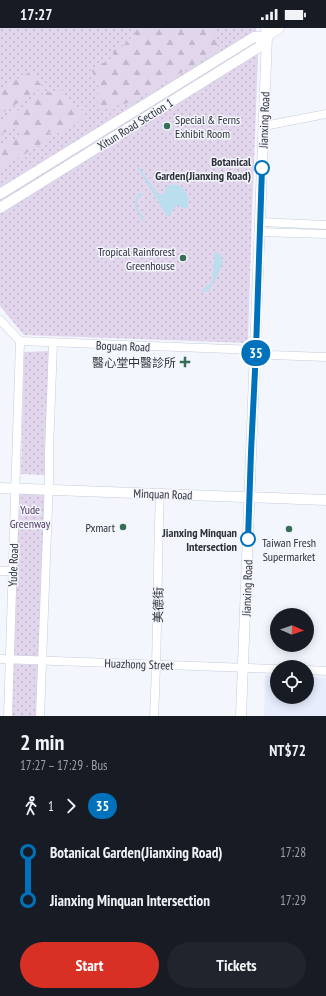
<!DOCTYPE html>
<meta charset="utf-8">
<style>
body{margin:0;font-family:"PT Sans Narrow","Noto Sans TC",sans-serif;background:#20242c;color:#f1f3f6;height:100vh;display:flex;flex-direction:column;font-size:15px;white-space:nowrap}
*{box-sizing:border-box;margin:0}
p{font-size:13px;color:#9ea1a6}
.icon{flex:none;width:22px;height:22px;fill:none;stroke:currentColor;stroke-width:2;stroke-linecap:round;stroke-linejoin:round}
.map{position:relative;height:688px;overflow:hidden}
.panel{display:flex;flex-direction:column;background:#171b24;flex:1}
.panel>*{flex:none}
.badge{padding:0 8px;border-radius:13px;font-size:14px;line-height:26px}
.needle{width:26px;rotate:92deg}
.buttons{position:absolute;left:270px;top:580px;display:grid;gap:8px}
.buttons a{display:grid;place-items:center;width:44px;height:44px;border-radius:50%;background:#171b24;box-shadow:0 2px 10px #0003;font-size:20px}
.map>.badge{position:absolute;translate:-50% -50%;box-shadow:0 0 0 2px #fff}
.legs{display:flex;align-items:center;gap:6px;height:44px;padding:0 20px;font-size:13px}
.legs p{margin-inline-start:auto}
.head{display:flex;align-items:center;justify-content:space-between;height:68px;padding:0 20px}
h1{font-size:22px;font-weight:700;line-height:30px}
.cta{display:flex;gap:8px;margin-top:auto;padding:8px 20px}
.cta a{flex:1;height:46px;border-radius:24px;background:#d93025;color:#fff;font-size:16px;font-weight:700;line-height:46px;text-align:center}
.cta a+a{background:#20242c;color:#f1f3f6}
ul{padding:0 20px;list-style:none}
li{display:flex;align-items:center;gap:14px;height:48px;font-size:15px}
li i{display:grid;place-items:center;width:6px;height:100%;margin:0 5px;background:currentColor}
li i::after{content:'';width:10px;height:10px;margin:-5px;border:3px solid;border-radius:50%;background:#171b24}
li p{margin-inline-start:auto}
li:first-child i{background:linear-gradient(#0000 50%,currentColor 0)}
li:last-child i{background:linear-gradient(currentColor 50%,#0000 0)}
.status{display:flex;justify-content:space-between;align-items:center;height:28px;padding:0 20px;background:#171b24;direction:ltr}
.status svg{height:11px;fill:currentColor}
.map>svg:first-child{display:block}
</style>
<div class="status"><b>17:27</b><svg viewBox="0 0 49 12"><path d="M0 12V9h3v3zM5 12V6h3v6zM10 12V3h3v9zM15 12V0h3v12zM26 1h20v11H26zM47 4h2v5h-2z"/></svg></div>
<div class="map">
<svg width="326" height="688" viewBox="0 0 326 688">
<defs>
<pattern id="green-dots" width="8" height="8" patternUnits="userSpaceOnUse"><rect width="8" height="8" fill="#e2d6ed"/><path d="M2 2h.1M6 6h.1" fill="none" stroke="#c2b8cc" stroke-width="1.8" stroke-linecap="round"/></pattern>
<pattern id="forest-firs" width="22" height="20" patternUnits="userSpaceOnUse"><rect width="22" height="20" fill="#e2d6ed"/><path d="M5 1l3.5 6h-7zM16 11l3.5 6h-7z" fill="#c2b8cc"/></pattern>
</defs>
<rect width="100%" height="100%" fill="#f3f6fd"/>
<path fill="#e7edfd" d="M265,647L277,648V669H307V649L326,650V688H264Z"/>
<path fill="url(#green-dots)" d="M0,0H256L258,29L252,185L248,315L24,307L0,278Z
M50,323L45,447L21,446L24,324Z
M17,464L45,466L39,630H12Z
M12,636L39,637L37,688H10Z"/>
<path fill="url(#forest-firs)" d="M137,0H213L219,22L132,74L103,81L97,73L99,59L91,41L115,29L112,23C127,16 129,15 137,0Z
M30,44L43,59L0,86V61Z
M61,60L69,76L82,82L85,89L62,106L49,104L48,112L0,141V117L22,108L16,98L0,107V94L47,63L51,65Z"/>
<path fill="#badeed" d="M138,138L158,166L161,167L163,166L169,157C183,154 190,167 188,179L184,181L177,177L171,183L170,187L168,190L137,139Z
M215,224L219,225L223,232C221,243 215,253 208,263L200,264L212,254Z"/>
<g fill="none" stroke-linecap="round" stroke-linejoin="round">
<path stroke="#badeed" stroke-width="2" d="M143,166L139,167V170H137C135,181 137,183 144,192"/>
<g stroke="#c5ccde" stroke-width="9">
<path id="minor" d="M264,98L326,86
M260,194L326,197
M259,204L326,206
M0,292L20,313L256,322L270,327L326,329
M0,543H13
M0,631L277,641
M307,642L326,643
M8,688L20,313
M40,688L49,452V423L53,315
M154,688C158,614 157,540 160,466"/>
</g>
<g stroke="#c5ccde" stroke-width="11">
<path id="tertiary" d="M0,166L246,14L254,9L267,8
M0,180L259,19L267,8L279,0
M0,460L326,472
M241,688L267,8L266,0"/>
</g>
<use href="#minor" stroke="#fff" stroke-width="8"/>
<use href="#tertiary" stroke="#fff" stroke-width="10"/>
</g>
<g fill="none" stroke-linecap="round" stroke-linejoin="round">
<g stroke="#fff" stroke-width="9">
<path id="line-1" d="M248,511L251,424L256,322L262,140"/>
</g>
<use href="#line-1" stroke="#0072bc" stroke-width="6"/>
</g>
<g fill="#366f57" stroke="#f3f6fd" stroke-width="1.5">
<circle cx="167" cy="98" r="4"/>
<circle cx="183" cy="230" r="4"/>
<path d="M183 328h4v4h4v4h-4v4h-4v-4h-4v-4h4z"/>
<circle cx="123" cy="499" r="4"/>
<circle cx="289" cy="501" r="4"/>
</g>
<g fill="#fff" stroke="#0072bc" stroke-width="2">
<circle cx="262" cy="140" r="7"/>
<circle cx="248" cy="511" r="7"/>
</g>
<g text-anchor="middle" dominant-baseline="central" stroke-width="3" stroke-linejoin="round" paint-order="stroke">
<g font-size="12" fill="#2d3037" stroke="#f3f6fd" text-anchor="end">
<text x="175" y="91" text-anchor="start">Special &amp; Ferns<tspan x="175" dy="14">Exhibit Room</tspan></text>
<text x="175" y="223">Tropical Rainforest<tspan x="175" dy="14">Greenhouse</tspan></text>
<text x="176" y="334">醫心堂中醫診所</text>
<text x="115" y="499">Pxmart</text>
<text x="289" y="514" text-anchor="middle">Taiwan Fresh<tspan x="289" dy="14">Supermarket</tspan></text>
</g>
<g font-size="12" fill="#2d3037" stroke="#f3f6fd">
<text transform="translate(264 92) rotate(-88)">Jianxing Road</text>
<text transform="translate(135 96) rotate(-32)">Xitun Road Section 1</text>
<text transform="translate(123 318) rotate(2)">Boguan Road</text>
<text transform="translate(163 466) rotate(2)">Minquan Road</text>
<text transform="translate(13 537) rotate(-88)">Yude Road</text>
<text transform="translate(247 560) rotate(-88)">Jianxing Road</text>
<text transform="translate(158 577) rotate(-89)">美德街</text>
<text transform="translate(139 636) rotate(2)">Huazhong Street</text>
</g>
<g font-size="12" font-weight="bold" fill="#2d3037" stroke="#f3f6fd" text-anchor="end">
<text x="251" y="133">Botanical<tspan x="251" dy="14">Garden(Jianxing Road)</tspan></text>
<text x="237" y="504">Jianxing Minquan<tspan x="237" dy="14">Intersection</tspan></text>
</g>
<g font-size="12" fill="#4f3861" stroke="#f3f6fd">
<text x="30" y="481">Yude<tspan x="30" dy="14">Greenway</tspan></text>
</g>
</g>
</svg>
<div class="buttons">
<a><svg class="needle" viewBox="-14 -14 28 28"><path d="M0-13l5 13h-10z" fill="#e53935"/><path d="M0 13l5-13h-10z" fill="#9ea1a6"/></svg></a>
<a><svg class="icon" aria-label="locate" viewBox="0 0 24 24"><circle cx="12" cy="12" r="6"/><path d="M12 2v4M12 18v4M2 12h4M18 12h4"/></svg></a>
</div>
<b class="badge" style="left:256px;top:325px;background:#0072bc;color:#fff">35</b>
</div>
<section class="panel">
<div class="head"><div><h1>2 min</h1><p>17:27 – 17:29 · Bus</p></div><b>NT$72</b></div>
<div class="legs"><svg class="icon" aria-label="walk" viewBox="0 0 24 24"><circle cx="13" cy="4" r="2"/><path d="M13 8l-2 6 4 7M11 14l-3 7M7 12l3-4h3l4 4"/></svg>1<svg class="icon" aria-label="forward" viewBox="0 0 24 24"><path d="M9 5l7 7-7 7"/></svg><b class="badge" style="background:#0072bc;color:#fff">35</b></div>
<ul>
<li><i style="color:#0072bc"></i><b>Botanical Garden(Jianxing Road)</b><p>17:28</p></li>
<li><i style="color:#0072bc"></i><b>Jianxing Minquan Intersection</b><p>17:29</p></li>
</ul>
<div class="cta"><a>Start</a><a>Tickets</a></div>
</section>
